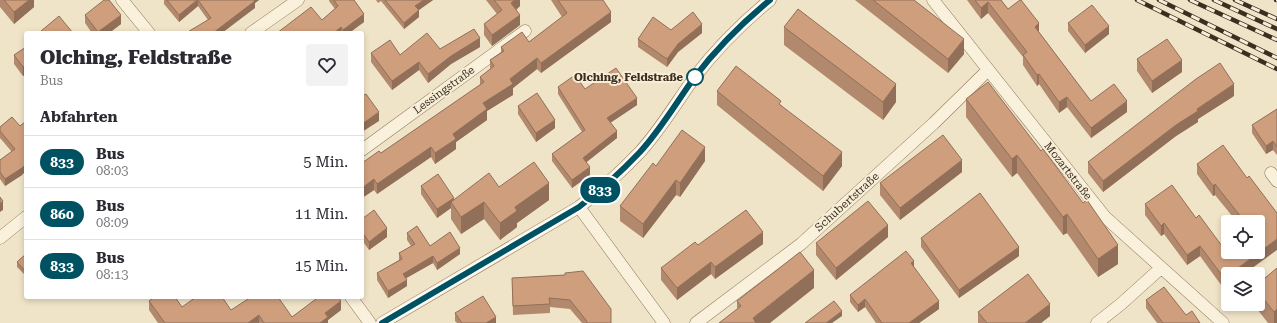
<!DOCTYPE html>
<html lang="de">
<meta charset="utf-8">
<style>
body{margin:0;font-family:"Roboto Serif",serif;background:#f2f2f3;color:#2b2b33;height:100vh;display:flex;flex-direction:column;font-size:15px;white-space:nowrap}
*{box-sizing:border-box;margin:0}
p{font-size:13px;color:#7c7c81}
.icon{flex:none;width:22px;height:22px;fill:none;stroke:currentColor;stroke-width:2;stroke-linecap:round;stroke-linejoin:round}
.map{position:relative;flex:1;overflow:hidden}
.side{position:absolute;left:24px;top:31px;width:340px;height:268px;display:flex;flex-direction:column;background:#fff;border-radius:4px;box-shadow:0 2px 6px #0003}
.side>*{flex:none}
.badge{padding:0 8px;border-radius:13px;font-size:14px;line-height:26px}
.tools{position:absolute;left:1221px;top:215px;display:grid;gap:8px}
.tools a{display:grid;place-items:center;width:44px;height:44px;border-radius:4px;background:#fff;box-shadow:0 2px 6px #0003;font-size:20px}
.map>.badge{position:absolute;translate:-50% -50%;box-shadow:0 0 0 2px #fff}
h2{padding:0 16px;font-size:15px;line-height:36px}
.round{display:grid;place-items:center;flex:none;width:42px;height:42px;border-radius:4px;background:#f2f2f3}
.headline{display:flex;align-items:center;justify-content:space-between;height:68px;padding:0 16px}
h1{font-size:19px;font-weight:800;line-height:30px}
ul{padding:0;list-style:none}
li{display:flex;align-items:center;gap:12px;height:52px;padding:0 16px;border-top:1px solid #e1e1e2}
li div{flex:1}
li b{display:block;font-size:15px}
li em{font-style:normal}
li .badge{min-width:44px;font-weight:700;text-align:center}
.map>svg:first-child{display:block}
</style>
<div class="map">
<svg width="1277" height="323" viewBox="0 0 1277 323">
<rect width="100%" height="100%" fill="#f0e4c8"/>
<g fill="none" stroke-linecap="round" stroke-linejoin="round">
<g stroke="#8d765c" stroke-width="13">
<path id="minor" d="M122,0L149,33
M933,0L1105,217L1223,323
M251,33L298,0
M362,150L525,31
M1271,173L1277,181
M579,207L664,323
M0,238L26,217
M351,297L370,323
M382,323L579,207C601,190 621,172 640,152C661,129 676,103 694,78C716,49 742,23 770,0
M696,323L801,244L934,123L988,70
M1097,323L1121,304L1161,268"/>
</g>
<use href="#minor" stroke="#faf1dc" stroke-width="12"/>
<g stroke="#3d2e20" stroke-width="4.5">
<path id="rail" d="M1137,0L1277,69
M1159,0L1277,58
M1190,0L1277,40
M1214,0L1277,29
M1235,0L1277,19
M1276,0H1277"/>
</g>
<use href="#rail" stroke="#f7eed8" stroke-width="3" stroke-dasharray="9" stroke-linecap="butt"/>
</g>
<path fill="#b2896c" d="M0,0H34V7L14,24L0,7Z
M164,0H259L255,3V8L208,20L198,6L179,22L164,4Z
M329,0H354L364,22L349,33H277L322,20L335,9L329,1Z
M376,0H433L418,10L419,17L404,29L381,1L378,3Z
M486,0H520V6L516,10L520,25L492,46L484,35V24L497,14Z
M551,0H603L611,22L541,73L537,69L513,88V95L487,111V120L456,142V149L435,164L431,157L377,194L374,190L362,198L381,153L480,85V77L490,70V60L501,52V47L529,42L562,17Z
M855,0H914L964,54L948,73Z
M967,0H1001L1008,9L1039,32L1091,101L1127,112L1091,138L1067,107L1059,113L1039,84L1037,86L1023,65V57L988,13L981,19Z
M85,15L121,24L109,33H92L85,23Z
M1068,23L1109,34L1085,53L1068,31Z
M784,27L896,102L883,120L784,45Z
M671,30L702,33L678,52L667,67L638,47V39Z
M26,47V74L23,76L14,64V55Z
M480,47L451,64L428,83L419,70L392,90L371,62V53L400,55L440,49Z
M1137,59L1182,72L1152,93L1137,71Z
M558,87L585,89L637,105L610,123L617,138L586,162L590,175L572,188L552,161V154L582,132L558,94Z
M717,91L781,105L842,166L823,191L717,105Z
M1234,96L1198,119V122L1176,136L1103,192L1088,173V162Z
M966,99L1118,264L1098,277L1067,233L1063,235L1017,173L1012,177L966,117Z
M518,106L555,128L536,142L518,114Z
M1277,109V155L1273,150L1266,154L1252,133V125Z
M12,117L22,175L5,186L0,179V160L12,152L0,138V127Z
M705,161L680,197L676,195L643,238L620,221V206L656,166Z
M1197,164L1247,178L1277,213L1224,289L1200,256L1187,265L1164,234L1161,236L1145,215V204L1222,246L1258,222H1237L1215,195L1213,196L1197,174Z
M962,172L900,220L880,195V183Z
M421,186L454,200L499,187L549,200L517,223V227L500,240L484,219L461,234L451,219V208L437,218L421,194Z
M362,219L387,237L369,250L362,240Z
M407,233L430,246L460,254L437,270L433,263L406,278L407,286L388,298L377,280V273L399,260V253L411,246L407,240Z
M888,237L836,280L816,255V243Z
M921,238L1019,256L959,298L921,247Z
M763,244L715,279L711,274L677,300L661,280V268L698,245Z
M26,254V276L17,267V262Z
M914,267L939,309L919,323H876L865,307L858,312L850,302V295Z
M1277,268V323H1268L1254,305V304H1258V284Z
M565,275L611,323H582L570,309L550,307V313L513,315L512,278Z
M814,288L737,310V301Z
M315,297H338L341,310L328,320V323H158L149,310V301L182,307L231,310L292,317L315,300Z
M1146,300L1186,315L1200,323H1157L1146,308Z
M978,312L1050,316L1041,323H978Z
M455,313L496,323H457L455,321Z"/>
<path fill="#916f58" d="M29,0H34V7L14,24V12Z
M198,0V6L179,22V15Z
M252,0H259L255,3V8L222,33H213Z
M424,0H433L415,13V6Z
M515,0H520V6L511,14V3Z
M988,2V13L981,19V8Z
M419,10V17L404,29V23Z
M611,12V22L541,73V63Z
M364,14V22L349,33H343V30Z
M121,15V24L109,33H98V32Z
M520,15V25L492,46V35Z
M1039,23V34L1035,27Z
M702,24V33L678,52L667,67V59L678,44Z
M1109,26V34L1085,53V45Z
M341,27V33H334Z
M480,38V47L451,64L428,83V74L451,56Z
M964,39V54L948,73V59Z
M537,58V69L513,88V95L487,111V120L456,142V149L435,164V153L453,134L483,103L510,79Z
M1182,60V72L1152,93V81Z
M419,62V70L392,90V81Z
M26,65V74L23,76V67Z
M1039,74V84L1037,86V75Z
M896,84V102L883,120V102Z
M1234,84V96L1198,119V122L1176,136L1103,192V181L1197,109Z
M1067,97V107L1059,113V102Z
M637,98V105L607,125V118Z
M1127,101V112L1091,138V128Z
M379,112V121L362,132V124Z
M555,120V128L536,142V133Z
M617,131V138L583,165V158Z
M1273,141V150L1266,154V146Z
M431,147V157L377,194V184Z
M705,147V161L680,197V183Z
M842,152V166L823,191V176Z
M1017,155V173L1012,177V159Z
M962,160V172L900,220V208Z
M26,164V171L22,175L5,186V179Z
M590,167V175L572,188V180Z
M374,179V190L362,198V188Z
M676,180V195L643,238V224Z
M549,183V200L517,223V227L500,240V223L515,207Z
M1215,184V195L1213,196V186Z
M454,198V206L451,202V208L437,218V209Z
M3,201V210L0,212V204Z
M484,202V219L461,234V217Z
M1067,214V233L1063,235V217Z
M1164,223V234L1161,236V226Z
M888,225V237L836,280V268Z
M387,228V237L369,250V242Z
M763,232V244L715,279V267Z
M1277,239V250L1244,274H1230Z
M1118,245V264L1098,277V259Z
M1200,246V256L1187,265V255Z
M1019,247V256L959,298V290Z
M460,248V254L437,270V263Z
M433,256V263L403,280V274Z
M914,261V269L911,263Z
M711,262V274L677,300V288Z
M814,270V288L770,323H753V318Z
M1228,276V286L1224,289V278Z
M407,280V286L388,298V291Z
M865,299V307L858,312V305Z
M341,301V310L328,320V323H320L325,313Z
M939,301V309L919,323H909Z
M1050,304V316L1041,323H1025Z
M1277,309V323H1274V312Z
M842,311V316L832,323H826Z
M259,315V323H248Z
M496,317V323H486Z"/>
<path fill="#cf9f7d" stroke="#916f58" d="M4,0H29L14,12Z
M104,0H109L121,15L98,32L85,15Z
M167,0H197L179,15Z
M198,0H254L255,1L213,33H186L211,18Z
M334,0H354L364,14L343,30L341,27L334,33H277L311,7L322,20L338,6Z
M385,0H424L415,6L419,10L404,23Z
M494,0H515L511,3L520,15L492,35L484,24L502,10Z
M558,0H603L611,12L541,63L537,58L510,79L513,84L483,103L487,109L453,134L456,139L435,153L431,147L377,184L374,179L362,188V163L379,151L381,153L484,82L480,77L494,66L490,60L504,51L501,47L522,32L529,42L567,13Z
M873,0H914L964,39L948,59Z
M975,0H1001L1008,9L1020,0H1021L1039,23L1035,27L1091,101L1114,84L1127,101L1091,128L1067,97L1059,102L1039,74L1037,75L1023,55L1027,52L988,2L981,8Z
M1092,5L1109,26L1085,45L1068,23Z
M798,9L896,84L883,102L784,27Z
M693,12L702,24L678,44L667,59L638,39L653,17L671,30Z
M59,16L73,33H43L41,31Z
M474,29L480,38L451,56L428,74L419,62L392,81L371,53L390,40L400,55L427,33L440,49Z
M1167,39L1182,60L1152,81L1137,59Z
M26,47V65L23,67L14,55Z
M1220,63L1234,84L1197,109L1198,111L1176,125L1103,181L1088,162L1196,79Z
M736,66L781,101L779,104L842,152L823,176L717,91Z
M616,68L637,98L607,118L617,131L583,158L590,167L572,180L552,154L585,130L558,87L575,75L585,89Z
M988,82L1041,151L1043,149L1083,203L1087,200L1118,245L1098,259L1067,214L1063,217L1017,155L1012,159L966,99Z
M537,93L555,120L536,133L518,106Z
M366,94L379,112L362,124V96Z
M1277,109V147L1273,141L1266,146L1252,125Z
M12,117L20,126L26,121V164L22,168L5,179L0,172V160L15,149L0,131V127Z
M682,130L705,147L680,183L676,180L643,224L620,206L653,163L656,166Z
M943,135L962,160L900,208L880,183Z
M1223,145L1247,178L1249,176L1277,213V239L1230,274H1228V276L1224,278L1200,246L1187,255L1164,223L1161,226L1145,204L1172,185L1196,218L1199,215L1222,246L1228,241V252H1258V222H1245L1215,184L1213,186L1197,164Z
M534,162L549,183L515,207L517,211L500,223L484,202L461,217L451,202L489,173L499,187Z
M438,174L454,198L437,209L421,186Z
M980,193L1019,247L959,290L921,238Z
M0,197L3,201L0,204Z
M868,201L888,225L836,268L816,243Z
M374,210L387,228L369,242L362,232V219Z
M746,210L763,232L715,267L711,262L677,288L661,268L695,242L698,245Z
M417,226L430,246L450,232L460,248L437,263L433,256L403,274L407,280L388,291L377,273L402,259L399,253L415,244L407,233Z
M906,251L914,261L911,263L939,301L909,323H882L865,299L858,305L850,295Z
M800,252L814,270L753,318L756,323H719L741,306L737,301Z
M26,254V272L17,262Z
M1277,268V309L1274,312L1258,292V284Z
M583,271L611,309V323H587L586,320L570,300L549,298L550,304L513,306L512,278L565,275V273Z
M1028,274L1050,304L1025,323H987L978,312Z
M1164,287L1186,315L1192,311L1200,323H1163L1146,300Z
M483,296L496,317L486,323H462L455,313Z
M155,297H175L182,307L196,297H222L231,310L251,297H278L292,317L316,299L315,297H338L341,301L325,313L328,317L320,323H264L259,315L248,323H165L149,301Z
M834,301L842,311L826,323H805Z"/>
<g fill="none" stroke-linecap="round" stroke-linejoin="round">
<g stroke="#fff" stroke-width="9">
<path id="line" d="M382,323L579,207C601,190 621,172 640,152C661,129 676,103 694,78C716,49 742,23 770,0"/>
</g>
<use href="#line" stroke="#005262" stroke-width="6"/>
</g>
<circle fill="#fff" stroke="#005262" stroke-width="2" cx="695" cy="77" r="8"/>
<g text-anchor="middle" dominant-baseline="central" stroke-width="4" stroke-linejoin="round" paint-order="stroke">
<g font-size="11" font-weight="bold" fill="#3d2e20" stroke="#f7eed8" text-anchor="end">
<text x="683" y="77">Olching, Feldstraße</text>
</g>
<g font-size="11" fill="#3d2e20" stroke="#f7eed8">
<text transform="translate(444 90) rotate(-36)">Lessingstraße</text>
<text transform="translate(1068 171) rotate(52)">Mozartstraße</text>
<text transform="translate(847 202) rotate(-42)">Schubertstraße</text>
</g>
</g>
</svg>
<div class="tools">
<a><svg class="icon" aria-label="locate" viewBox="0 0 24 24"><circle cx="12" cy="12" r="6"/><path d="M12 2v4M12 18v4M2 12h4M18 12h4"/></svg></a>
<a><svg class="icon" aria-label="layers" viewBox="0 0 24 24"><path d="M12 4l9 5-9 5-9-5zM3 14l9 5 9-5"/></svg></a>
</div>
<b class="badge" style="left:600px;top:190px;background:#005262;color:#fff">833</b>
<section class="side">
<div class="headline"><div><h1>Olching, Feldstraße</h1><p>Bus</p></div><a class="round"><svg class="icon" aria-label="heart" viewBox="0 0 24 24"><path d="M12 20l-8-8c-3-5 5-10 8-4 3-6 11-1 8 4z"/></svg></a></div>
<h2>Abfahrten</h2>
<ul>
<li><span class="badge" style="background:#005262;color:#fff">833</span><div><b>Bus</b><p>08:03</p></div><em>5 Min.</em></li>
<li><span class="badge" style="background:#005262;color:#fff">860</span><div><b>Bus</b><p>08:09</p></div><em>11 Min.</em></li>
<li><span class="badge" style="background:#005262;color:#fff">833</span><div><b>Bus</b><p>08:13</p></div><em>15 Min.</em></li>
</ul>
</section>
</div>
